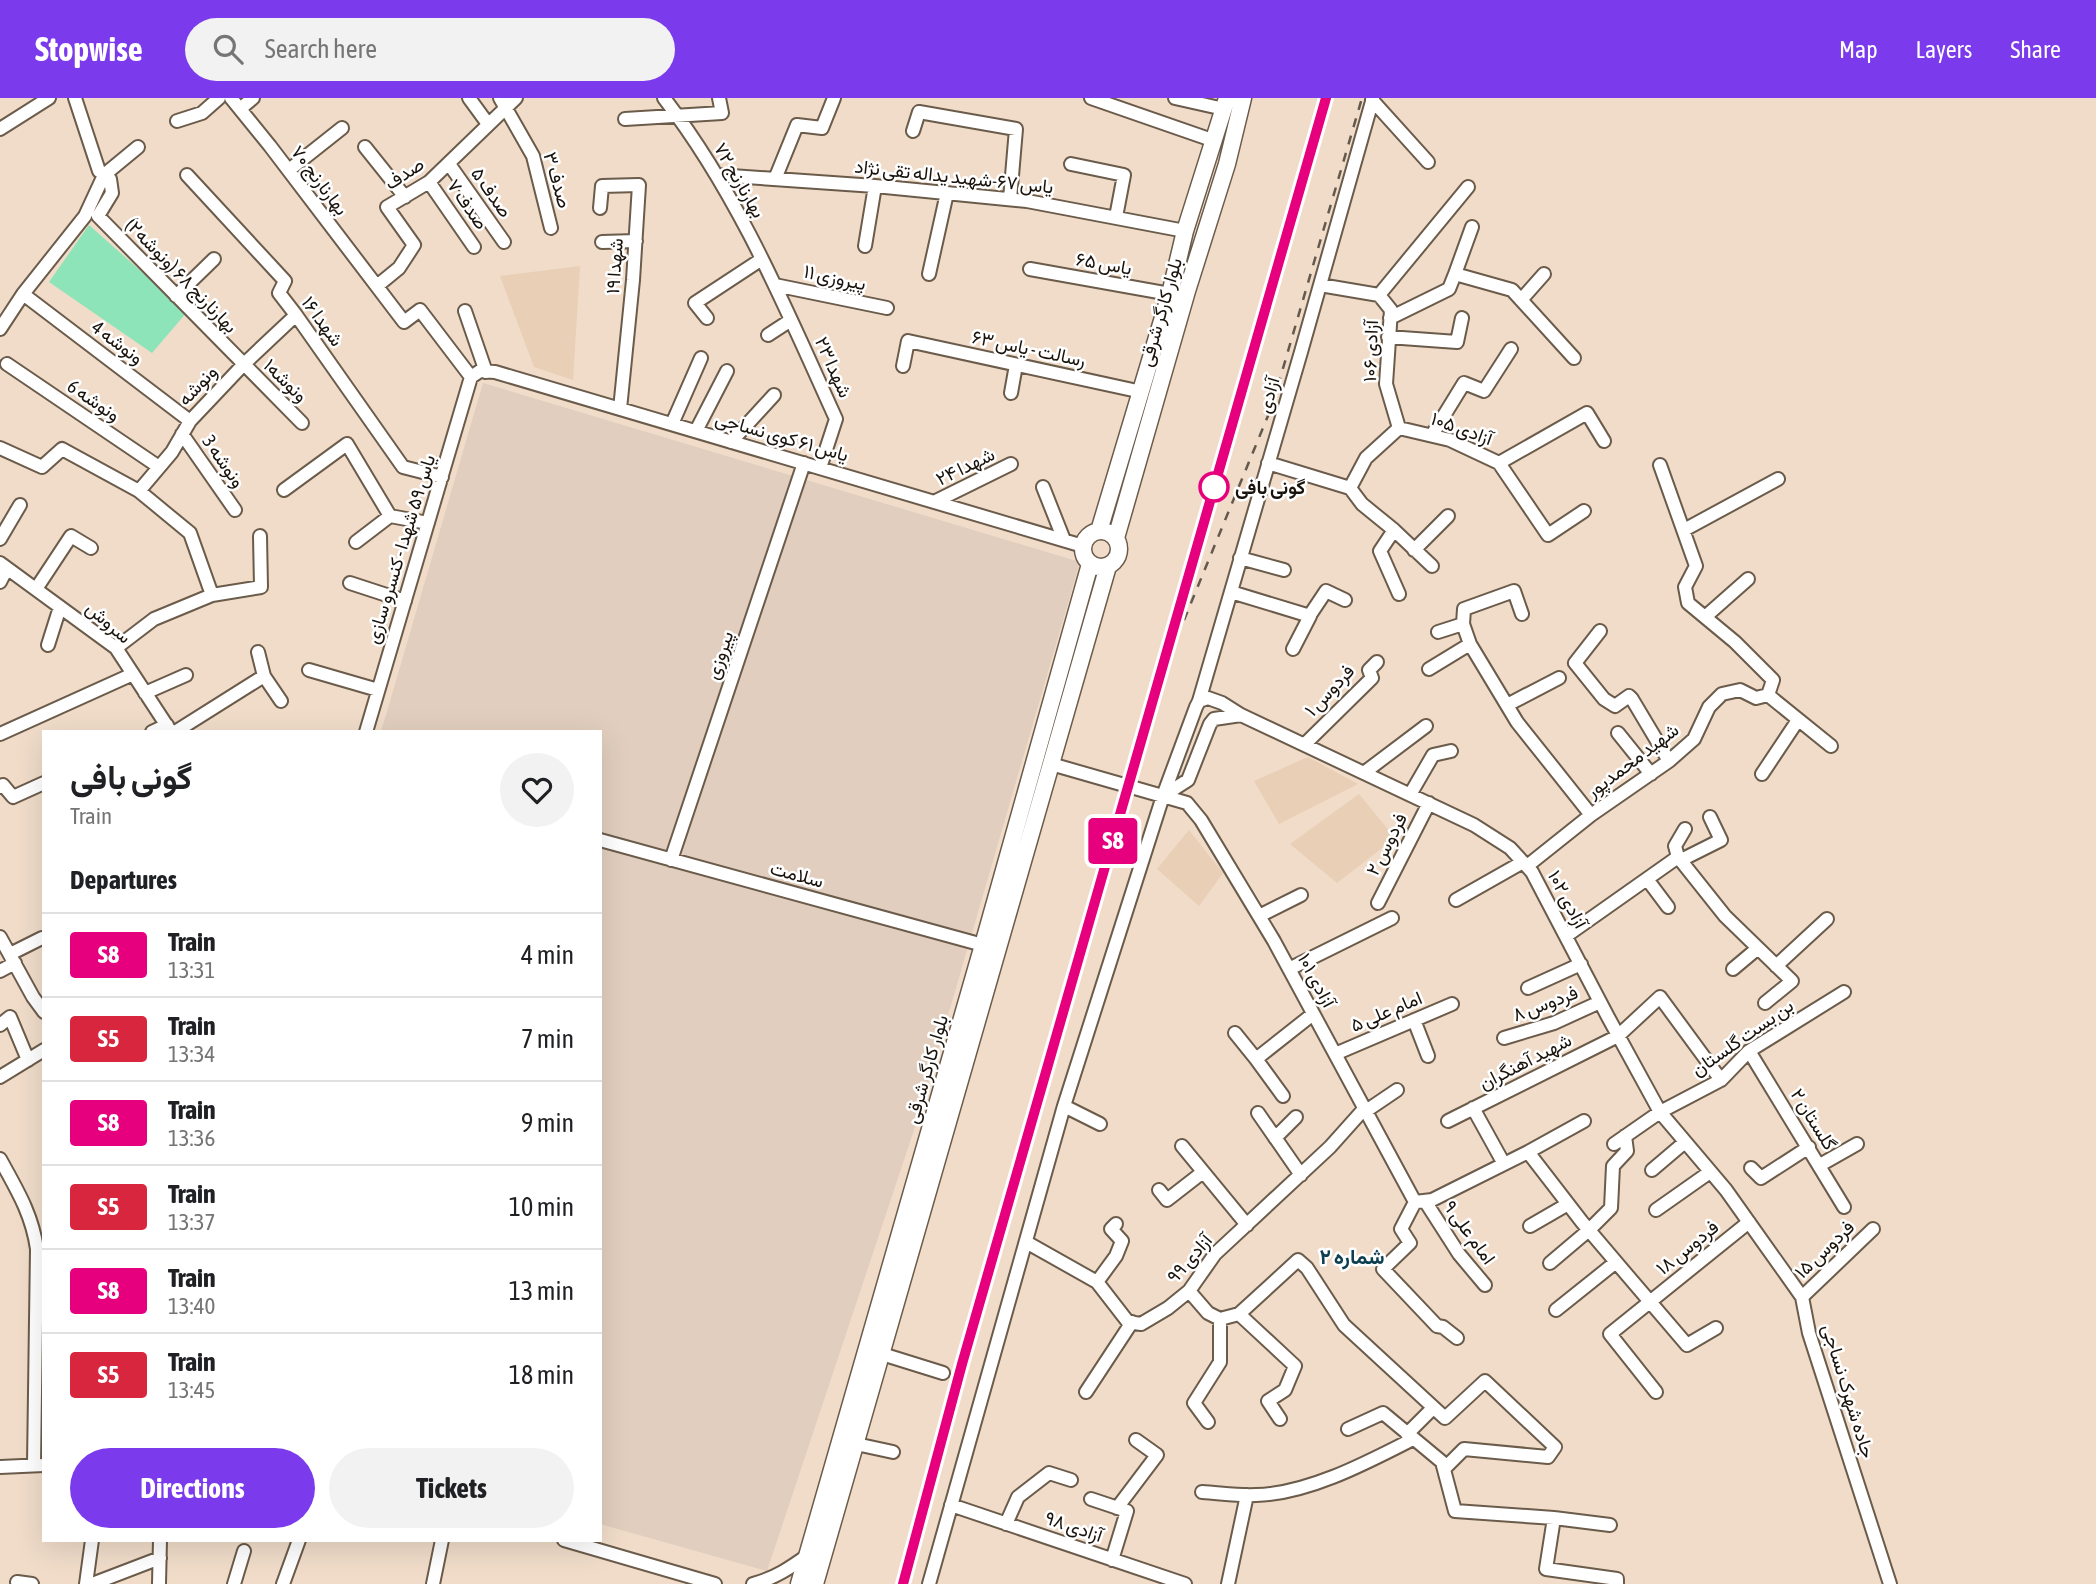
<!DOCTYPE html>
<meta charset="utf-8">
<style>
body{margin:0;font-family:"Asap Condensed",Vazirmatn,sans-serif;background:#f2f2f2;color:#202124;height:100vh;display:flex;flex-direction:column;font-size:26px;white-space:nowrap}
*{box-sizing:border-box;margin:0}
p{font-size:23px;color:#757577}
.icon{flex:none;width:38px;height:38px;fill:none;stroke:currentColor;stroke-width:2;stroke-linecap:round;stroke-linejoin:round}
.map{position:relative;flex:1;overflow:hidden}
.side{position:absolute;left:42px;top:632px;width:560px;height:812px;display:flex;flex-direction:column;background:#fff;border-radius:0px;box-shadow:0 7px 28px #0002}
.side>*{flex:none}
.badge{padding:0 14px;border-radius:5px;font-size:24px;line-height:46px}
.map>.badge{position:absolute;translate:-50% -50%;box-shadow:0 0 0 4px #fff}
h2{padding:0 28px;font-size:26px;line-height:63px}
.round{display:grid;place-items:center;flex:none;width:74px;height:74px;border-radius:37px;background:#f2f2f2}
.summary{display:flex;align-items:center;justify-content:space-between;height:119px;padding:0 28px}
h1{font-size:33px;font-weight:700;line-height:52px}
.primary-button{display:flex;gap:14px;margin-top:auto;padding:14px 28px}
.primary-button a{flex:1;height:80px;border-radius:42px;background:#7c3aed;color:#fff;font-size:28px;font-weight:700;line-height:80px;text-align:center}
.primary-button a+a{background:#f2f2f2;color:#202124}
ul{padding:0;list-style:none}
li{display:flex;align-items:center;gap:21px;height:84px;padding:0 28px;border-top:2px solid #e0e0e0}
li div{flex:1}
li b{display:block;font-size:26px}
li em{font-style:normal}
li .badge{min-width:77px;font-weight:700;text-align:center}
header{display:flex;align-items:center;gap:42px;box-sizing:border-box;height:98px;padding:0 35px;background:#7c3aed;color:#fff}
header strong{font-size:33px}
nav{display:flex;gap:38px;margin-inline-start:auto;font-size:24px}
.search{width:490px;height:63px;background:#f2f2f2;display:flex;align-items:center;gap:18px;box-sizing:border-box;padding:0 24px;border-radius:38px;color:#757577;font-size:26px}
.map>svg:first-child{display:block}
</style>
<header>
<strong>Stopwise</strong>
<div class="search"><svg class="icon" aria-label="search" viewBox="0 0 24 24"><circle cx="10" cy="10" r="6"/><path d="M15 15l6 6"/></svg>Search here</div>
<nav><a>Map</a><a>Layers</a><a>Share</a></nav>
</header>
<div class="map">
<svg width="2096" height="1486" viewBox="0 0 2096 1486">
<rect width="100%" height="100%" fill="#f0dcc9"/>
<path fill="#e1cebe" d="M483,285L1080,464L919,1017L767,1473L600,1426V634H381Z"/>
<path fill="#e8cfb6" d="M580,168L573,282L534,269L500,178Z
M1308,659L1358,686L1279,726L1254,683Z
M1359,696L1395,740L1337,785L1290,746Z
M1189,732L1223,775L1199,808L1157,771Z"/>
<path fill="#8ee4b9" d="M89,127L187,214L152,255L49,184Z"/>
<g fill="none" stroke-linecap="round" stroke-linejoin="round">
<g stroke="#6b5b4a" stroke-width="16">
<path id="minor" d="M75,0L99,73L110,81L112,95L98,118L302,325
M231,0L270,48L404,224L420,212L471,279
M469,0L488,26
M500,0L533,58L551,130
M664,0C739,97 786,211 836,321L820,370
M1091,0L1212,42
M1175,0L1224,11
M1372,2L1428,64
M240,11L253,0
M625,21L722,15L719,0
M177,23L202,15L219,0
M0,31L49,0
M913,33L919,14L1016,31L1010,101
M365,49L405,99
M449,66L504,144
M1071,66L1124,77L1116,119
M289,72L342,30
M187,77L285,183L279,195L296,217L403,369L442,379
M717,77L875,88L1027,103L1185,133
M775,81L797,27L822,30L834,0
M429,84L474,149
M600,110L602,88L639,87L633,182L620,311
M1472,129L1455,176L1512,192L1574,260
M602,144L636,143
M865,148L875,88
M1030,171L1170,196
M929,176L947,95
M775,187L887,210
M1320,187L1379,197L1391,212L1386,286L1399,330
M377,188L399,170L414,147L387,109L429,84L516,0
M23,196L190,323
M1379,197L1468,89
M176,198L214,161
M1521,202L1544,176
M465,213L486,274
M707,220L695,205L762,161
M1390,220L1449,191L1455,176
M0,231L23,196L85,118L104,77L138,49
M768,237L791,222
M1388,239L1457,244L1462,220
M7,266L159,369
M903,268L908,243L1142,294
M471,279L480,273L495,274L1083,448
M1011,295L1016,267
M672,326L701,260
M696,333L727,273
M182,336L235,412
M1432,337L1464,285L1484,293L1511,251
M731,344L774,297
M0,350L42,369L62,351L139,393L190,435L212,497
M1268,365L1350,390L1366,360L1399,330L1450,342L1499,365L1587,315L1604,343
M1499,365L1548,437L1584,413
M1043,389L1064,442
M1350,390L1362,406L1394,432L1380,453L1399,496
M284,392L347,346L390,418L428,425
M139,393L172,354L190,323L243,267L296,217
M936,403L1011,366
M1394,432L1432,468
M1684,432L1778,381
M0,441L20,407
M356,444L390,418
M1414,452L1448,418
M1240,460L1284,472
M0,465L116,550L171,634
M0,484L7,470
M350,485L405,503
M36,491L71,438L91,450
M1231,494L1310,518L1293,551
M1522,516L1514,493L1464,511L1463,526L1470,546L1517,624L1591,717
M1705,519L1748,481
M1308,520L1326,493L1345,502
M1600,533L1575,565L1604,601L1615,608L1629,598L1632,601L1669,663
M1438,534L1463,526
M48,547L60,509
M116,550L154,521L212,497L261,489L260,438
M1429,571L1470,546
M309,572L378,592
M264,578L281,603
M145,595L186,577
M1768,597L1831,648
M1199,603L1301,254L1373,0
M1507,607L1559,580
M152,634L167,627
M175,634L264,578L258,554
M366,634L471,279
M1618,635L1651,676
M0,636L133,576
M1305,646L1372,580L1369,572L1377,564
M1051,666L1187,705L1201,722L1274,843L1415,1104
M1365,674L1426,628
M1762,676L1798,622
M0,689L3,687L13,699L44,685
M1411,695L1433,657L1451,653
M1163,698L1188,682L1210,626L1214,621L1241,617
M1685,731L1675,748L1678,759L1725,818L1792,883L1765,905
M600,742L983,847
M671,762L804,365
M1681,762L1721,742L1710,719
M1527,768L1591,717L1669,663L1694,641L1709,609L1722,596L1740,592L1756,600L1768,597L1773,582L1735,544L1688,505L1685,489L1696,468L1660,367
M1647,781L1668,809
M1456,802L1523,764
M1378,805L1429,705
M1259,818L1301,797
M1566,838L1678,759
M0,839L33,899L44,914
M10,856L42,840
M1776,868L1827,821
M1289,871L1392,820
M1733,871L1758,850
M0,873L15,865
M1528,890L1581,866
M1414,922L1428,958
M0,927L10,919L28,962
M1235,935L1256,961L1313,916
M1504,940L1554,925L1600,904
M1749,953L1844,1109
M1335,956L1452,906
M1256,961L1283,998
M0,979L44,952
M1064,1008L1100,1026
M1473,1010L1504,1066
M1366,1013L1397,992
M1258,1015L1301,1077
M1448,1023L1618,938L1660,899L1721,982
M1275,1040L1296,1019
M1614,1046L1660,1014L1721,982L1749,953L1844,894
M1182,1048L1247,1127
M1528,1054L1582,1124L1616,1164
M0,1061C17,1092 32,1116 37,1151L34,1367
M1820,1067L1857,1046
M1751,1070L1761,1080L1809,1049
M1652,1072L1685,1044
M1159,1092L1167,1102L1203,1074
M1425,1103L1459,1156L1485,1187
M1415,1104L1432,1102L1528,1054L1584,1023
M1415,1104L1401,1131L1410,1145L1383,1171L1437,1228L1443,1229L1457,1240
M1656,1112L1710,1074
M1530,1128L1568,1106
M1026,1144L1097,1184L1128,1224L1141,1226L1168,1210L1189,1193L1215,1156L1330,1049L1364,1011
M1550,1165L1589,1132L1611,1110L1613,1068L1627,1053L1625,1038
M1097,1184L1116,1158L1122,1143L1111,1131L1116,1126
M1189,1193L1208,1215L1220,1221L1239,1216L1298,1162L1307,1170L1344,1227L1445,1320L1485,1283L1555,1349L1548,1359L1464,1351L1444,1371
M1802,1199L1873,1131
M1556,1212L1616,1164L1687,1247L1716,1230
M1239,1216L1295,1268L1285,1292L1268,1303L1280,1321
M882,1256L943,1275
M1086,1294L1132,1224
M1656,1294L1610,1236L1749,1124
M1208,1324L1194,1305L1220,1264V1221
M1348,1331L1383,1315L1442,1364L1455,1413L1554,1420L1610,1427
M1407,1336L1433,1310
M856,1346L893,1354
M0,1369L44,1367
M1202,1394C1220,1395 1238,1398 1256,1397C1308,1396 1368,1364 1413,1341
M1091,1401L1127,1413L1112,1462
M951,1407L1185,1486
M1117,1410L1157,1357L1136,1342
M1554,1420L1546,1471L1617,1481V1486
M1006,1426L1018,1399L1049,1375L1071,1382
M564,1442L715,1486
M17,1484L32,1486
M86,1486L92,1442
M92,1486L160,1460
M159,1486L160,1442
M234,1486L244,1453
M283,1486L299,1442
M433,1486L442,1442
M753,1486C775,1480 790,1470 808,1457
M929,1486L1064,1008L1163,698L1196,609L1199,603L1208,600L1222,605L1241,617L1474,727L1510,750L1532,774L1608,919L1660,1014L1726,1092L1802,1199L1809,1235L1890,1486
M1228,1486L1247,1397"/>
</g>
<g stroke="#6b5b4a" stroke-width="19">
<path id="major" d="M1083 451a18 18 0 1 1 36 0a18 18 0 1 1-36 0Z
M1099,433L1170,196L1185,133L1227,0
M1116,440L1187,193L1227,66L1243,0
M799,1486L983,847L1090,466
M815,1486L1108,468"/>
</g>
<use href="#minor" stroke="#fff" stroke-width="12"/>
<use href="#major" stroke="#fff" stroke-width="16"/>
<path stroke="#64594d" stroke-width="2.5" stroke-dasharray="9 9" stroke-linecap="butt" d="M1184,522L1272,308L1362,0
M903,1486L962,1266L1326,0"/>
</g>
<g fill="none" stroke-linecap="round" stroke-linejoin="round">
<g stroke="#fff" stroke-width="16">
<path id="line" d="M903,1486L962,1266L1326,0"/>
</g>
<use href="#line" stroke="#e6007e" stroke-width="10"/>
</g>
<circle fill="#fff" stroke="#e6007e" stroke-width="3.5" cx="1214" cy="389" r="14"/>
<g text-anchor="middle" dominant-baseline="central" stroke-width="5" stroke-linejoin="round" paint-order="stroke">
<g font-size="19" fill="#1a130c" stroke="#fff">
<text transform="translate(404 75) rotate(-33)">صدف</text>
<text transform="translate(954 78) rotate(6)">یاس ۶۷-شهید یداله تقی نژاد</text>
<text transform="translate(320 82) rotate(53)">بهارنارنج ۷۰</text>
<text transform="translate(558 82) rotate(74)">صدف ۳</text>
<text transform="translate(740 82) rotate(60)">بهارنارنج ۷۲</text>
<text transform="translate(492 94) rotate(55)">صدف ۵</text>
<text transform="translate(468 106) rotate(55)">صدف ۷</text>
<text transform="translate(1104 165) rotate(10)">یاس ۶۵</text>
<text transform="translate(614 168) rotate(-86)">شهدا ۱۹</text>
<text transform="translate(182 177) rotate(46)">بهارنارنج ۶۸ (ونوشه۲)</text>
<text transform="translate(835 179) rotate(12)">پیروزی ۱۱</text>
<text transform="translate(1160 214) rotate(-74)">بلوار کارگر شرقی</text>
<text transform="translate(323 223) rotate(54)">شهدا ۱۶</text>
<text transform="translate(118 244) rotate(37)">ونوشه 4</text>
<text transform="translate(1029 250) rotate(12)">رسالت - یاس ۶۳</text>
<text transform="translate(1370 253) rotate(-88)">آزادی ۱۰۶</text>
<text transform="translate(834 269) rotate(66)">شهدا ۲۳</text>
<text transform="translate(286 282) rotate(44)">ونوشه۱</text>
<text transform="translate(197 287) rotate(-47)">ونوشه</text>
<text transform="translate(1268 297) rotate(-74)">آزادی</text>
<text transform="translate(94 302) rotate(34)">ونوشه 6</text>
<text transform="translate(1462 330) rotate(20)">آزادی ۱۰۵</text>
<text transform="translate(782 338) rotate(16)">یاس ۶۱ کوی نساجی</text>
<text transform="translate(224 363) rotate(55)">ونوشه 3</text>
<text transform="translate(965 368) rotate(-26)">شهدا ۲۴</text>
<text transform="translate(400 451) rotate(-73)">یاس ۵۹ شهدا - کنسرو سازی</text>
<text transform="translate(109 524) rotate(41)">سروش</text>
<text transform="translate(719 557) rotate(-71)">پیروزی</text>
<text transform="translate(1329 592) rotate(-47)">فردوس ۱</text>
<text transform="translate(1632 662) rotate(-37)">شهید محمدپور</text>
<text transform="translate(1386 746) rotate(-63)">فردوس ۲</text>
<text transform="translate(797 776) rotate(15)">سلامت</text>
<text transform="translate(1568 801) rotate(62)">آزادی ۱۰۲</text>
<text transform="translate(1317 882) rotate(62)">آزادی ۱۰۱</text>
<text transform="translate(1545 905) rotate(-21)">فردوس ۸</text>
<text transform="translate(1386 913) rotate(-23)">امام علی ۵</text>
<text transform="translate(1742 939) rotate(-35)">بن بست گلستان</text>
<text transform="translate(1525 963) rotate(-27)">شهید آهنگران</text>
<text transform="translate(926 971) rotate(-74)">بلوار کارگر شرقی</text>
<text transform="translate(1814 1021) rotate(58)">گلستان ۲</text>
<text transform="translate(1470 1134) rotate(54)">امام علی ۹</text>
<text transform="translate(1687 1149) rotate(-39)">فردوس ۱۸</text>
<text transform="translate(1824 1151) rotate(-44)">فردوس ۱۵</text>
<text transform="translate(1189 1160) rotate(-49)">آزادی ٩٩</text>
<text transform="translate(1849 1293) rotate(73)">جاده شهرک نساجی</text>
<text transform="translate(1074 1428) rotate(19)">آزادی ۹۸</text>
</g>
<g font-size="19" font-weight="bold" fill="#1a130c" stroke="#fff" text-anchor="start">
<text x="1235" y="389">گونی بافی</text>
</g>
<g font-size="21" font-weight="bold" fill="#0d3f52" stroke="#fff">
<text x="1352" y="1158">شماره ۲</text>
</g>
</g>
</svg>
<b class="badge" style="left:1113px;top:743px;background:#e6007e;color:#fff">S8</b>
<section class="side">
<div class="summary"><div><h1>گونی بافی</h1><p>Train</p></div><a class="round"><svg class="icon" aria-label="heart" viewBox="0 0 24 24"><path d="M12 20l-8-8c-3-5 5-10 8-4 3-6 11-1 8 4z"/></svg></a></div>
<h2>Departures</h2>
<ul>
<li><span class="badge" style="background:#e6007e;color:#fff">S8</span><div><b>Train</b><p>13:31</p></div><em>4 min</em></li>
<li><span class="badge" style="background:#d7263d;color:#fff">S5</span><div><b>Train</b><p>13:34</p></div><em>7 min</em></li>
<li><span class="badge" style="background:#e6007e;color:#fff">S8</span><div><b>Train</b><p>13:36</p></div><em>9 min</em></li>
<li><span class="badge" style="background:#d7263d;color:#fff">S5</span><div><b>Train</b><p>13:37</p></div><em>10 min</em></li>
<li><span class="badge" style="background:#e6007e;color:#fff">S8</span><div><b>Train</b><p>13:40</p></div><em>13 min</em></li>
<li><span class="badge" style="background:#d7263d;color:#fff">S5</span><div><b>Train</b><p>13:45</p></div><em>18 min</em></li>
</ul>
<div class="primary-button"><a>Directions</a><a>Tickets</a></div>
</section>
</div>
